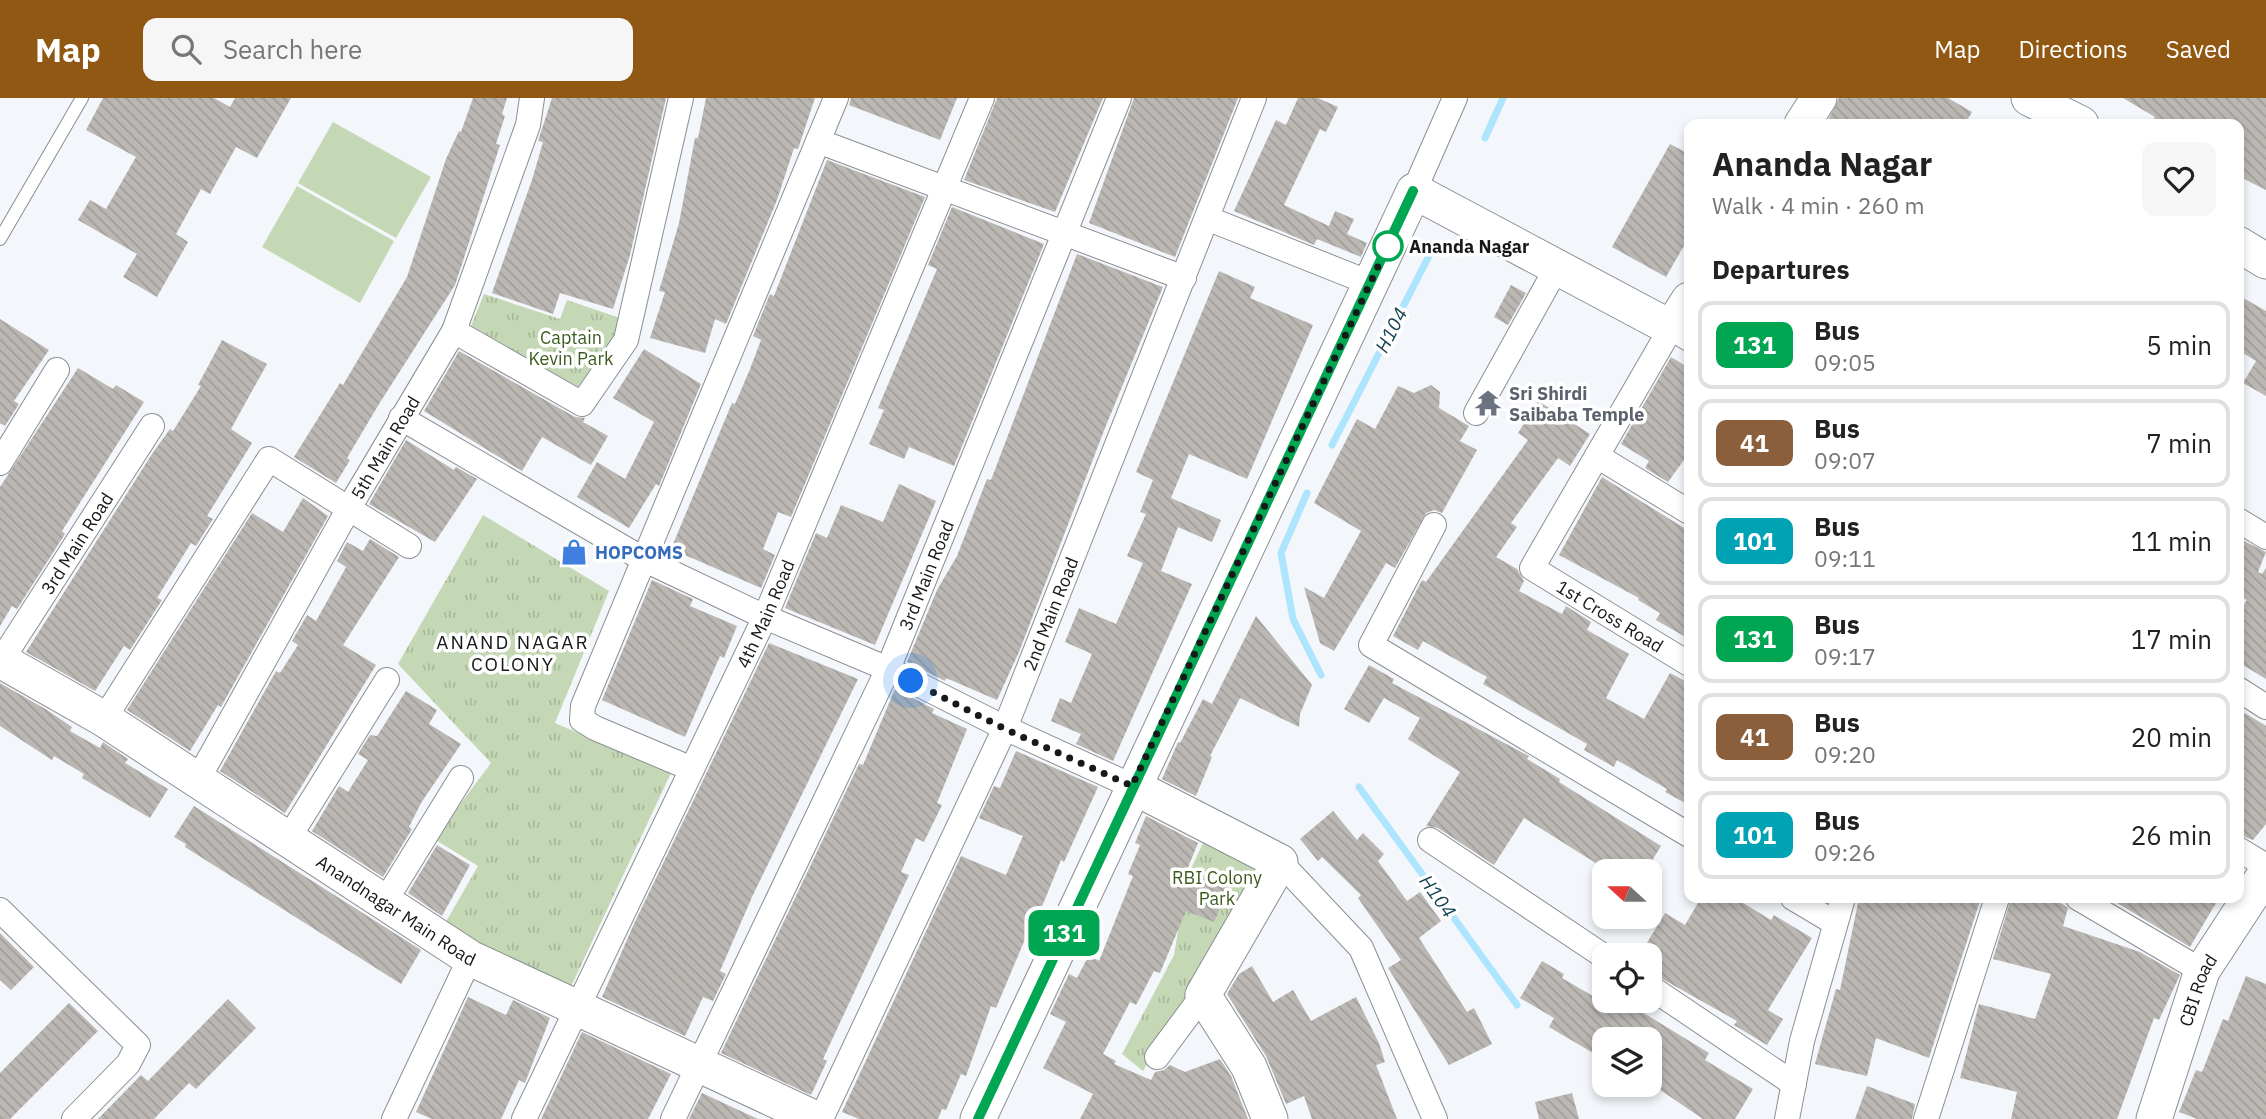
<!DOCTYPE html>
<meta charset="utf-8">
<style>
body{margin:0;font-family:"IBM Plex Sans",sans-serif;background:#f6f6f6;color:#222;height:100vh;display:flex;flex-direction:column;font-size:26px;white-space:nowrap}
*{box-sizing:border-box;margin:0}
p{font-size:23px;color:#767676}
.icon{flex:none;width:38px;height:38px;fill:none;stroke:currentColor;stroke-width:2;stroke-linecap:round;stroke-linejoin:round}
.map{position:relative;flex:1;overflow:hidden}
.side{position:absolute;left:1684px;top:21px;width:560px;height:784px;display:flex;flex-direction:column;background:#fff;border-radius:14px;box-shadow:0 4px 10px #0003}
.side>*{flex:none}
.badge{padding:0 14px;border-radius:10px;font-size:24px;line-height:46px}
.needle{width:46px;rotate:291deg}
.buttons{position:absolute;left:1592px;top:761px;display:grid;gap:14px}
.buttons a{display:grid;place-items:center;width:70px;height:70px;border-radius:14px;background:#fff;box-shadow:0 4px 10px #0003;font-size:35px}
.you{position:absolute;width:35px;height:35px;margin:-18px;border:5px solid #fff;border-radius:50%;background:#1a73e8;box-shadow:0 0 0 10px #1a73e833}
.map>.badge{position:absolute;translate:-50% -50%;box-shadow:0 0 0 4px #fff}
h2{padding:0 28px;font-size:26px;line-height:63px}
.round{display:grid;place-items:center;flex:none;width:74px;height:74px;border-radius:14px;background:#f6f6f6}
.head{display:flex;align-items:center;justify-content:space-between;height:119px;padding:0 28px}
h1{font-size:33px;font-weight:700;line-height:52px}
ul{padding:0;list-style:none}
li{display:flex;align-items:center;gap:21px;height:88px;margin:0 14px 10px;padding:0 14px;border:4px solid #e0e0e0;border-radius:14px}
li div{flex:1}
li b{display:block;font-size:26px}
li em{font-style:normal}
li .badge{min-width:77px;font-weight:700;text-align:center}
header{display:flex;align-items:center;gap:42px;box-sizing:border-box;height:98px;padding:0 35px;background:#905812;color:#fff}
header strong{font-size:33px}
nav{display:flex;gap:38px;margin-inline-start:auto;font-size:24px}
.search{width:490px;height:63px;background:#f6f6f6;display:flex;align-items:center;gap:18px;box-sizing:border-box;padding:0 24px;border-radius:14px;color:#767676;font-size:26px}
.map>svg:first-child{display:block}
</style>
<header>
<strong>Map</strong>
<div class="search"><svg class="icon" aria-label="search" viewBox="0 0 24 24"><circle cx="10" cy="10" r="6"/><path d="M15 15l6 6"/></svg>Search here</div>
<nav><a>Map</a><a>Directions</a><a>Saved</a></nav>
</header>
<div class="map">
<svg width="2266" height="1021" viewBox="0 0 2266 1021">
<defs>
<pattern id="park-tufts" width="24" height="20" patternUnits="userSpaceOnUse" patternTransform="scale(1.75)"><rect width="24" height="20" fill="#c5d8b5"/><path d="M3 7l-1-3M5 7V3M7 7l1-3M15 17l-1-3M17 17v-4M19 17l1-3" fill="none" stroke="#a8b99b"/></pattern>
<pattern id="building-back-hatch" width="6" height="6" patternUnits="userSpaceOnUse" patternTransform="scale(1.75)"><rect width="6" height="6" fill="#bbb8b4"/><path d="M-1 5l2 2M0 0l6 6M5-1l2 2" fill="none" stroke="#a09d9a"/></pattern>
</defs>
<rect width="100%" height="100%" fill="#f3f6fa"/>
<path fill="#c5d8b5" d="M333,24L431,79L396,140L298,85Z
M297,88L394,143L360,205L262,149Z"/>
<path fill="url(#park-tufts)" d="M484,196L560,221L567,202L620,220L616,238L578,289L471,228Z
M483,417L609,493L555,625L671,675L568,895L443,829L478,768L434,741L491,665L398,566Z
M1204,743L1264,773L1143,973L1122,956L1174,857L1187,779Z"/>
<g fill="none" stroke-linecap="round" stroke-linejoin="round">
<path stroke="#ade5fe" stroke-width="7" d="M1485,40L1503,0
M1332,347L1431,154
M1307,395L1281,455L1293,521L1321,577
M1359,689L1517,907"/>
</g>
<path fill="url(#building-back-hatch)" d="M103,0H214L230,9L235,0H291L257,60L236,49L210,96L201,91L176,136L188,144L157,199L123,179L137,156L78,122L90,102L106,111L136,59L86,32Z
M473,0H507L502,16L505,18L496,46L500,47L463,163L455,187L379,306L347,360L350,362L336,385L294,359L340,285L343,287L407,179L446,61L459,33L461,34Z
M552,0H666L630,157L613,211L560,195L553,216L492,195L532,82L543,44L538,43Z
M706,0H815L798,51L794,50L777,102L726,226L715,221L705,255L650,240L665,194L659,193L679,125L695,40H698Z
M851,0H957L940,42L849,7Z
M997,0H1103L1055,114L964,82Z
M1134,0H1238L1175,159L1089,125Z
M1298,0H1318L1338,9L1326,34L1320,31L1284,107L1329,128L1335,113L1354,121L1347,136L1367,145L1361,159L1317,141L1314,147L1234,113L1276,22L1286,27Z
M1839,0H1948L1972,14L1965,26H1826Z
M2123,0H2266V92L2238,78V26H2151L2155,19Z
M1670,46L1689,56V139L1666,179L1612,149Z
M827,62L925,99L791,419L778,414L763,451L775,457L761,490L671,451L732,305L735,306L750,271L761,242L753,238L770,196L774,198Z
M952,109L1044,146L954,368L909,349L904,361L869,346L884,312L878,310L937,171L928,167Z
M1077,156L1163,189L1105,330L1019,554L997,602L946,580L945,583L907,564L937,492L957,458L987,381L991,382Z
M1219,173L1255,189L1250,200L1313,227L1247,381L1189,356L1171,400L1221,422L1212,444L1178,429L1161,473L1192,486L1113,663L1076,646L1081,636L1051,623L1060,600L1071,605L1092,556L1065,544L1079,510L1116,526L1143,465L1127,458L1146,416L1140,414L1153,382L1136,374Z
M1511,187L1526,195L1508,227L1494,219Z
M2238,197L2266,213V298L2243,285L2256,263L2238,252Z
M0,221L49,252L14,303L19,306L5,328L0,325Z
M222,242L267,266L231,331L252,345L207,418L213,421L196,448L191,445L157,500L162,502L130,552L124,548L95,593L26,554L152,356L170,331L173,333L201,288L198,287Z
M644,251L701,286L659,388L656,386L629,430L577,399L597,364L625,381L654,324L613,300Z
M459,253L575,319L585,320L583,324L608,338L591,367L542,339L522,373L424,313Z
M1671,259L1689,270V355L1668,384L1645,370L1649,363L1621,346Z
M78,270L113,291L116,287L144,304L62,433L65,436L17,511L12,508L0,528V389Z
M1431,287L1440,294L1439,310L1469,328L1460,343L1477,352L1442,415L1434,412L1426,415L1395,470L1386,465L1334,553L1320,545L1304,489L1324,500L1361,433L1314,405L1357,321L1375,331L1398,288L1414,295Z
M1538,303L1590,336L1570,368L1558,360L1511,425L1517,429L1496,459L1517,471L1524,483L1519,493L1562,516L1566,508L1591,524L1587,532L1629,556L1606,600L1644,621L1670,575L1689,585V707L1665,694L1667,691L1617,662L1614,669L1584,652L1587,646L1483,586L1487,579L1423,543L1418,552L1393,538L1422,482L1426,484L1528,342L1518,335Z
M406,342L454,372L456,369L477,381L435,444L369,406Z
M1602,379L1689,433V541L1656,522L1660,515L1638,502L1639,500L1559,457Z
M899,386L936,403L875,547L785,510L816,435L827,440L841,407L883,424Z
M303,400L328,418L221,609L218,607L190,653L127,612L252,415L283,434Z
M2238,440L2266,454L2258,474L2262,476L2266,470V581L2238,564V516L2247,502L2242,499L2238,506Z
M370,441L399,459L343,547L376,567L285,715L220,673L276,573L280,575L298,547L292,543L307,517L316,523L344,473L346,469L337,463L347,444L363,453Z
M652,482L693,501L690,508L737,528L724,560L720,558L685,639L602,602Z
M1256,518L1312,587L1300,616L1299,629L1240,600L1210,658L1212,659L1196,698L1162,681L1178,644L1180,645L1203,601L1212,606Z
M769,545L858,581L752,799L720,873L726,876L713,903L703,899L685,938L602,899L633,828Z
M1369,567L1394,581L1392,585L1529,658L1527,661L1560,681L1559,684L1661,748L1645,774H1610L1524,720L1494,767L1438,730L1426,728L1460,674L1408,641L1420,620L1384,600L1369,625L1344,611Z
M0,585L47,612L72,629L70,633L100,650L103,644L128,661L125,665L168,691L150,720L82,680L84,676L54,658L52,662L0,628Z
M895,591L934,611L932,615L967,631L937,705L942,707L924,744L916,740L901,774L909,777L823,961L827,963L811,997L721,955L859,666L863,667Z
M406,593L437,612L429,626L461,646L421,705L409,729L412,731L383,779L312,733L339,688L348,694L368,662L358,656L370,637L377,638Z
M2245,615L2266,628V726L2253,742L2238,736V627Z
M1016,653L1098,689L1064,764L1061,762L1034,828L1031,827L996,910L991,908L966,978L961,976L946,1012L942,1011L938,1021H859L842,1014L961,758L1006,777L1023,738L979,720L994,688L1000,690Z
M194,708L421,852L401,886L185,749L186,746L174,739Z
M1333,713L1357,742L1363,735L1384,756L1378,763L1407,803L1420,794L1441,823L1419,840L1467,914L1474,910L1492,946L1449,967L1388,870L1401,862L1358,800L1361,797L1322,759L1318,763L1300,741Z
M1146,718L1198,745L1187,772L1229,790L1214,824L1186,813L1160,875L1154,873L1136,907L1130,904L1103,956L1116,963L1114,966L1151,982L1155,974L1164,972L1170,967L1185,974L1220,961L1231,978L1248,1021H1080L1093,996L1043,970L1066,924L1050,916L1069,876L1077,880L1089,857L1099,863L1133,778L1128,776L1140,747L1135,745Z
M437,747L470,767L442,818L408,795Z
M1701,800H1735L1771,822L1774,817L1812,840L1768,912L1783,921L1767,947L1734,927L1737,923L1650,874V858H1639L1665,815L1685,827Z
M1859,800H1981L1929,960L1876,940L1867,978L1815,966L1836,891L1840,892Z
M2011,800H2053L2068,810L2063,828L2140,854L2180,877L2159,922L2154,920L2117,1021H2011L2017,994L1960,980L1979,906L2035,921L2051,876L1993,861Z
M2109,800H2219L2190,849Z
M0,835L34,869L11,892L0,882Z
M1542,863L1564,876L1562,880L1615,911L1620,903H1624L1709,955L1705,962L1753,991L1735,1021H1703L1650,985V942H1605V962L1549,929L1554,920L1520,900Z
M1252,868L1273,904L1293,892L1311,923L1356,899L1379,945L1385,964L1376,967L1397,1021H1312L1304,998L1286,1006L1266,958L1227,896L1239,876Z
M2246,878L2266,886V1021H2197L2179,1014L2196,972L2202,974L2223,921L2228,923Z
M468,899L506,917L513,902L550,920L525,985L519,982L501,1021H432L416,1014Z
M228,901L256,930L196,991L189,985L154,1021H98L141,977L148,983Z
M69,905L98,933L10,1021H0V975Z
M582,934L671,976L648,1021H541Z
M1867,988L1915,1006L1912,1021H1855Z
M702,995L758,1021H689Z
M1572,995L1579,1021H1539L1535,1004Z"/>
<g fill="none" stroke-linecap="round" stroke-linejoin="round">
<g stroke="#8b8e92" stroke-width="14">
<path id="lane" d="M0,141L82,0"/>
</g>
<g stroke="#8b8e92" stroke-width="26">
<g id="street">
<path d="M818,43L1184,180"/>
<path d="M1414,93L1455,0"/>
<path d="M1209,121L1370,185"/>
<path d="M454,233L582,306L626,242L681,0"/>
<path id="s1" d="M1689,241L1671,230L1532,470L1689,566"/>
<path d="M1476,315L1556,171"/>
<path d="M401,320L643,461L765,519L888,571L1005,630L1132,688"/>
<path d="M1597,358L1689,414"/>
<path d="M0,365L57,272"/>
<path d="M2238,422L2266,439"/>
<path d="M1434,427L1371,547L1689,737"/>
<path id="s2" d="M1,563L152,328"/>
<path d="M2238,591L2266,609"/>
<path d="M104,621L269,361L409,448"/>
<path d="M692,671L595,630L582,622L583,608L836,0"/>
<path id="s3" d="M197,683L349,410L454,233L528,27L532,0"/>
<path d="M288,741L387,582"/>
<path d="M1430,742L1605,859"/>
<path d="M2238,751L2266,768"/>
<path d="M1280,764L1361,850L1435,1021"/>
<path d="M1793,800L1835,825"/>
<path d="M2078,800L2202,873"/>
<path d="M384,805L461,680"/>
<path d="M0,812L138,947L128,966L74,1021"/>
<path d="M1650,889L1794,986"/>
<path d="M1157,959L1203,897"/>
<path d="M394,1021L470,860"/>
<path id="s4" d="M524,1021L765,519L982,0"/>
<path id="s5" d="M673,1021L888,571L1119,0"/>
<path id="s6" d="M821,1021L1005,630L1254,0"/>
<path d="M1787,1021L1802,943L1843,800"/>
<path d="M1926,1021L1997,800"/>
</g>
</g>
<g stroke="#8b8e92" stroke-width="37">
<g id="secondary">
<path d="M2029,0L2081,26"/>
<path d="M1802,26L1819,0"/>
<path d="M2238,146L2266,163"/>
<path id="s7" d="M0,562L104,621L470,860L816,1021"/>
<path d="M1132,688L1280,764L1203,897L1249,969L1270,1021"/>
<path d="M978,1021L1414,93L1671,230L1689,202"/>
<path id="s8" d="M2154,1021L2202,873L2266,775"/>
</g>
</g>
<use href="#lane" stroke="#fff" stroke-width="12"/>
<use href="#street" stroke="#fff" stroke-width="24"/>
<use href="#secondary" stroke="#fff" stroke-width="35"/>
</g>
<g fill="none" stroke-linecap="round" stroke-linejoin="round">
<g stroke="#fff" stroke-width="16">
<path id="line" d="M978,1021L1413,93"/>
</g>
<use href="#line" stroke="#00a651" stroke-width="10"/>
<path stroke="#171819" stroke-width="7" stroke-dasharray="0 12.6" d="M911,583L1005,631L1132,688L1392,139L1388,148"/>
</g>
<defs>
<g id="temple-bare" transform="scale(2.1)"><path d="M0-6L5-2H3V0L6.5 2.5H4V6H1.5V3h-3V6H-4V2.5H-6.5L-3 0V-2H-5Z" fill="#6b7280" stroke="#fff" stroke-width="2.5" paint-order="stroke"/></g>
<g id="shop-bare" transform="scale(2.1)"><path d="M-5-2.5h2.3a2.7 3.5 0 0 1 5.4 0H5L5.5 6h-11ZM-1.5-2.5h3a1.5 2.3 0 0 0-3 0Z" fill="#3f7fe0" stroke="#fff" stroke-width="2.5" paint-order="stroke"/></g>
</defs>
<g fill-rule="evenodd">
<use href="#temple-bare" x="1488" y="305"/>
<use href="#shop-bare" x="574" y="454"/>
</g>
<circle fill="#fff" stroke="#00a651" stroke-width="3.5" cx="1388" cy="148" r="14"/>
<g text-anchor="middle" dominant-baseline="central" stroke-width="7" stroke-linejoin="round" paint-order="stroke">
<g font-size="18" font-weight="bold" fill="#171819" stroke="#fff" text-anchor="start">
<text x="1409" y="148">Ananda Nagar</text>
</g>
<g font-size="18" fill="#3d5b1d" stroke="#fff">
<text x="571" y="239">Captain<tspan x="571" dy="21">Kevin Park</tspan></text>
<text x="1217" y="779">RBI Colony<tspan x="1217" dy="21">Park</tspan></text>
</g>
<g font-size="18" font-weight="bold" fill="#5b616d" stroke="#fff" text-anchor="start">
<text x="1509" y="295">Sri Shirdi<tspan x="1509" dy="21">Saibaba Temple</tspan></text>
</g>
<g font-size="18" fill="#171819" stroke="#fff">
<text stroke="none"><textPath href="#s3" startOffset="383">5th Main Road</textPath></text>
<text stroke="none"><textPath href="#s2" startOffset="140">3rd Main Road</textPath></text>
<text stroke="none"><textPath href="#s5" startOffset="600">3rd Main Road</textPath></text>
<text stroke="none"><textPath href="#s4" startOffset="560">4th Main Road</textPath></text>
<text stroke="none"><textPath href="#s6" startOffset="555">2nd Main Road</textPath></text>
<text stroke="none"><textPath href="#s1" startOffset="390">1st Cross Road</textPath></text>
<text stroke="none"><textPath href="#s7" startOffset="469">Anandnagar Main Road</textPath></text>
<text stroke="none"><textPath href="#s8" startOffset="136">CBI Road</textPath></text>
</g>
<g font-size="18" font-weight="bold" fill="#366cbe" stroke="#fff" text-anchor="start">
<text x="595" y="454">HOPCOMS</text>
</g>
<g font-size="19" font-style="italic" fill="#144355" stroke="#fff">
<text transform="translate(1391 232) rotate(-63)">H104</text>
<text transform="translate(1438 798) rotate(54)">H104</text>
</g>
<g font-size="19" letter-spacing="2" fill="#171819" stroke="#fff">
<text x="513" y="544">ANAND NAGAR<tspan x="513" dy="22">COLONY</tspan></text>
</g>
</g>
</svg>
<div class="buttons">
<a><svg class="needle" viewBox="-14 -14 28 28"><path d="M0-13l5 13h-10z" fill="#e53935"/><path d="M0 13l5-13h-10z" fill="#767676"/></svg></a>
<a><svg class="icon" aria-label="locate" viewBox="0 0 24 24"><circle cx="12" cy="12" r="6"/><path d="M12 2v4M12 18v4M2 12h4M18 12h4"/></svg></a>
<a><svg class="icon" aria-label="layers" viewBox="0 0 24 24"><path d="M12 4l9 5-9 5-9-5zM3 14l9 5 9-5"/></svg></a>
</div>
<div class="you" style="left:911px;top:583px"></div>
<b class="badge" style="left:1064px;top:835px;background:#00a651;color:#fff">131</b>
<section class="side">
<div class="head"><div><h1>Ananda Nagar</h1><p>Walk · 4 min · 260 m</p></div><a class="round"><svg class="icon" aria-label="heart" viewBox="0 0 24 24"><path d="M12 20l-8-8c-3-5 5-10 8-4 3-6 11-1 8 4z"/></svg></a></div>
<h2>Departures</h2>
<ul>
<li><span class="badge" style="background:#00a651;color:#fff">131</span><div><b>Bus</b><p>09:05</p></div><em>5 min</em></li>
<li><span class="badge" style="background:#8b5e3c;color:#fff">41</span><div><b>Bus</b><p>09:07</p></div><em>7 min</em></li>
<li><span class="badge" style="background:#00a3b4;color:#fff">101</span><div><b>Bus</b><p>09:11</p></div><em>11 min</em></li>
<li><span class="badge" style="background:#00a651;color:#fff">131</span><div><b>Bus</b><p>09:17</p></div><em>17 min</em></li>
<li><span class="badge" style="background:#8b5e3c;color:#fff">41</span><div><b>Bus</b><p>09:20</p></div><em>20 min</em></li>
<li><span class="badge" style="background:#00a3b4;color:#fff">101</span><div><b>Bus</b><p>09:26</p></div><em>26 min</em></li>
</ul>
</section>
</div>
